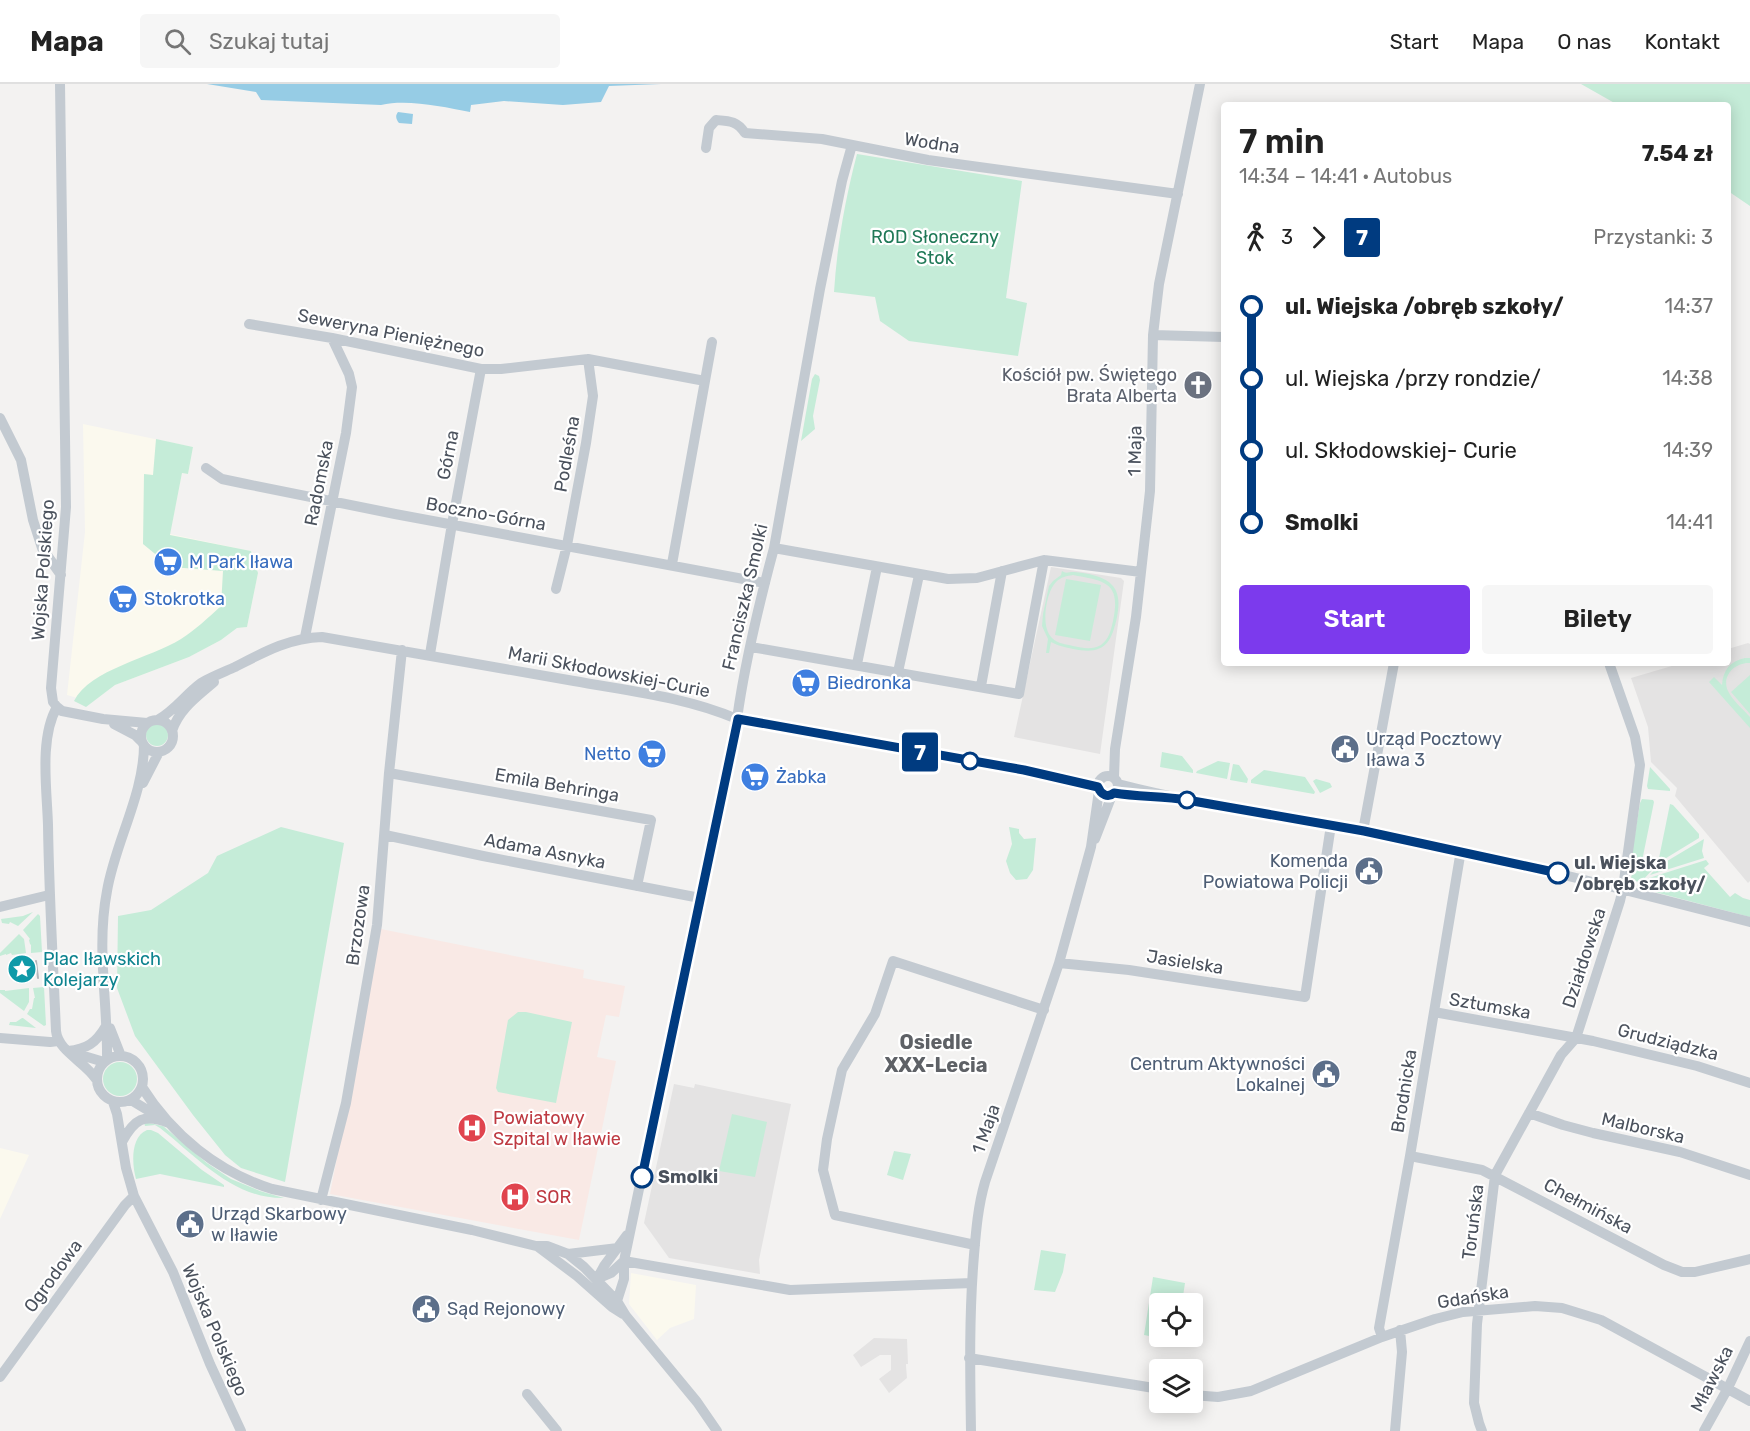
<!DOCTYPE html>
<html lang="pl">
<meta charset="utf-8">
<style>
body{margin:0;font-family:Rubik,sans-serif;background:#f6f6f6;color:#222;height:100vh;display:flex;flex-direction:column;font-size:22px;white-space:nowrap}
*{box-sizing:border-box;margin:0}
p{font-size:20px;color:#767676}
.icon{flex:none;width:33px;height:33px;fill:none;stroke:currentColor;stroke-width:2;stroke-linecap:round;stroke-linejoin:round}
.map{position:relative;flex:1;overflow:hidden}
.details{position:absolute;left:1221px;top:18px;width:510px;height:564px;display:flex;flex-direction:column;background:#fff;border-radius:6px;box-shadow:0 3px 15px #0003}
.details>*{flex:none}
.badge{padding:0 12px;border-radius:4px;font-size:21px;line-height:39px}
.buttons{position:absolute;left:1149px;top:1209px;display:grid;gap:12px}
.buttons a{display:grid;place-items:center;width:54px;height:54px;border-radius:6px;background:#fff;box-shadow:0 3px 15px #0003;font-size:30px}
.map>.badge{position:absolute;translate:-50% -50%;box-shadow:0 0 0 3px #fff}
.legs{display:flex;align-items:center;gap:9px;height:66px;padding:0 18px;font-size:20px}
.legs p{margin-inline-start:auto}
.summary{display:flex;align-items:center;justify-content:space-between;height:102px;padding:0 18px}
h1{font-size:33px;font-weight:600;line-height:45px}
.primary-button{display:flex;gap:12px;margin-top:auto;padding:12px 18px}
.primary-button a{flex:1;height:69px;border-radius:6px;background:#7c3aed;color:#fff;font-size:24px;font-weight:600;line-height:69px;text-align:center}
.primary-button a+a{background:#f6f6f6;color:#222}
ul{padding:0 18px;list-style:none}
li{display:flex;align-items:center;gap:21px;height:72px;font-size:22px}
li i{display:grid;place-items:center;width:9px;height:100%;margin:0 8px;background:currentColor}
li i::after{content:'';width:15px;height:15px;margin:-8px;border:4px solid;border-radius:50%;background:#fff}
li p{margin-inline-start:auto}
li:first-child i{background:linear-gradient(#0000 50%,currentColor 0)}
li:last-child i{background:linear-gradient(currentColor 50%,#0000 0)}
header{display:flex;align-items:center;gap:36px;box-sizing:border-box;height:84px;padding:0 30px;background:#fff;border-bottom:2px solid #e0e0e0}
header strong{font-size:28px}
nav{display:flex;gap:33px;margin-inline-start:auto;font-size:21px}
.search{width:420px;height:54px;background:#f6f6f6;display:flex;align-items:center;gap:15px;box-sizing:border-box;padding:0 21px;border-radius:6px;color:#767676;font-size:22px}
.map>svg:first-child{display:block}
</style>
<header>
<strong>Mapa</strong>
<div class="search"><svg class="icon" aria-label="search" viewBox="0 0 24 24"><circle cx="10" cy="10" r="6"/><path d="M15 15l6 6"/></svg>Szukaj tutaj</div>
<nav><a>Start</a><a>Mapa</a><a>O nas</a><a>Kontakt</a></nav>
</header>
<div class="map">
<svg width="1750" height="1347" viewBox="0 0 1750 1347">
<rect width="100%" height="100%" fill="#f3f2f1"/>
<path fill="#fbf9ee" d="M83,340L193,363L188,390L182,389L170,450L251,467L258,489L247,543L237,544L221,556L189,573L115,601L92,618L67,611L85,448Z
M0,1064L29,1071L0,1135Z
M631,1189L696,1201L694,1235L670,1244L657,1256L629,1220Z"/>
<path fill="#e4e3e3" d="M1051,483L1121,494L1124,497L1100,670L1014,653Z
M1748,559L1750,560V797L1748,799L1675,712L1677,704L1651,678L1648,643L1631,594L1682,579H1728V565Z
M674,1000L694,1004L695,1000L791,1020L759,1176L760,1190L669,1174L644,1139Z
M874,1254L907,1255L908,1280H906V1282L907,1294L889,1309L879,1295L891,1286V1271H880L861,1283L853,1271Z"/>
<path fill="#f9e9e5" d="M381,845L584,886L583,894L625,902L619,933L606,931L597,973L616,977L579,1156L330,1110Z"/>
<path fill="#c5ecd8" fill-rule="evenodd" d="M1581,0H1750V122L1728,107V21H1618Z
M857,70L1022,97L1006,214L1027,219L1018,272L909,257L880,237L875,213L834,208C837,161 845,116 857,70Z
M815,290L819,292L820,296L813,332L815,345L801,357L812,295Z
M156,355L193,363L188,390L182,389L170,451L251,467L258,489L247,543L237,544L221,556L189,573L115,601L86,623L74,617C90,585 151,574 181,555C195,546 208,534 221,522L223,487L171,483L143,460L144,390L153,391Z
M1062,487C1066,490 1068,488 1074,488C1087,489 1105,492 1113,502C1120,511 1119,522 1117,533C1111,561 1103,571 1073,565C1065,563 1058,562 1051,558L1049,569H1046L1048,555L1042,542L1043,530L1049,502L1053,497L1061,491ZM1073,491C1106,497 1121,499 1113,537C1111,546 1109,555 1101,561C1092,566 1083,564 1073,562C1066,560 1058,560 1052,554C1040,543 1046,508 1056,498C1061,493 1067,492 1073,491Z
M1066,495L1101,501L1090,557L1055,551Z
M1745,574H1750V579C1735,578 1721,592 1728,607C1732,616 1743,625 1750,633V644L1709,598L1714,593L1722,601C1723,586 1730,577 1745,574Z
M1750,591V630L1731,608Z
M146 651a11 11 0 1 1 22 0a11 11 0 1 1-22 0Z
M1162,668L1182,672L1193,686V689L1160,683Z
M1218,677L1230,679L1227,695L1196,689L1197,687Z
M1233,680L1239,681L1248,695L1247,699L1230,696Z
M1650,683L1670,705V707L1648,705L1647,702Z
M1264,686L1305,693L1315,708L1314,710L1251,699V696Z
M1316,695L1330,699L1332,703L1320,709L1313,697Z
M1642,715L1653,716L1654,718L1642,777L1640,779L1634,778L1631,775L1640,719Z
M1670,720L1673,721L1699,750V754L1658,779Z
M281,743L344,759L285,1098L241,1084L225,1071L193,1031L135,952L117,904L118,832L151,826L208,789L217,772Z
M1009,743L1019,745V749L1024,755L1036,754L1033,786L1027,795L1016,796L1010,789L1006,777L1012,760Z
M1704,755L1702,767L1704,774L1650,791L1657,783Z
M1706,776L1709,780L1704,784L1730,813L1735,809L1743,814L1750,816V833L1647,806L1646,798L1649,794Z
M1650,779H1655V783L1641,798L1633,797L1631,794L1633,785H1640Z
M33,828L18,842L10,838L9,840L2,839L1,835L23,832Z
M38,830L40,832L42,868L31,869V861L30,860L29,856L30,855L23,846Z
M19,850L24,855L26,869L12,871L11,869L6,871V870L0,872V869Z
M44,903L46,941L44,942L27,930L30,925H32L34,914H35L33,904Z
M29,904V918L24,927L0,909V906H5V907Z
M518,928H526L572,938L556,1019L498,1008L496,1004L508,936Z
M22,934H23L36,944L9,941L10,938H16Z
M103 995a17 17 0 1 1 34 0a17 17 0 1 1-34 0Z
M732,1030L767,1038L755,1093L719,1087Z
M144,1038L163,1042L207,1079L231,1095L260,1107L284,1114C233,1115 197,1073 160,1044L155,1041L145,1042Z
M147,1046H151L158,1049L202,1086L224,1101V1103L160,1090L136,1095C132,1081 130,1053 147,1046Z
M894,1067L911,1070L903,1096L887,1091Z
M1041,1166L1066,1170L1063,1188L1055,1208L1034,1206Z
M1153,1193L1185,1199L1182,1219L1160,1220V1252L1176,1253L1175,1257L1144,1251Z"/>
<path fill="#96cce5" d="M207,0H661L609,2L601,18L563,21L504,17L471,21L470,28C443,23 408,15 381,21L261,16L256,8Z
M398,28L413,30L412,40L399,39C396,35 395,32 398,28Z"/>
<g fill="none" stroke-linecap="round" stroke-linejoin="round">
<path stroke="#c3cad1" stroke-width="10" d="M706,64L709,44L716,36C730,37 737,37 745,49L822,55L928,76L1178,110
M249,240L332,254L481,285H501L588,275L705,297
M1153,251L1224,253
M0,334L21,376L33,436L42,464L61,491
M206,384L222,395L246,400L395,430L765,499
M774,464L948,495L977,494L1044,476L1141,488
M672,480L712,258
M556,505L567,461L586,359L593,312L588,275
M305,553L346,349L352,303L349,290L332,254
M751,563L1019,610L1044,476
M430,570L452,440L481,285
M857,580L877,483
M898,588L919,491
M981,602L1002,487
M57,623L53,618L51,604L66,423L60,0
M57,623C39,654 47,706 48,741C49,810 53,878 56,947C58,967 85,978 96,995
M57,623L62,627L103,635L147,639
M159,635C175,626 186,610 201,599C211,593 224,588 235,583C264,568 289,554 322,553C406,568 490,582 574,597C629,607 686,613 737,635L1024,686L1098,703
M141 652a16 16 0 1 1 32 0a16 16 0 1 1-32 0Z
M114,640L135,651L141,657
M172,647C179,625 198,612 214,598
M389,689L651,736L637,802
M1098 702a10 10 0 1 1 20 0a10 10 0 1 1-20 0Z
M1114,693L1115,665L1136,533L1150,407L1153,251L1159,200L1200,0
M143,699L159,668
M1118,700C1199,721 1282,731 1364,747C1494,772 1622,805 1750,838
M1115,709L1141,713H1154
M1363,747L1394,579
M385,751L483,772L700,814
M1095,755L1112,711
M0,823L49,811
M1059,879L1129,886L1305,913L1331,741
M1434,928L1593,957L1697,982L1750,999
M110,944L121,972
M0,954L50,958L58,957
M68,967C87,965 96,959 106,942
M74,969L104,978
M97 995a23 23 0 1 1 46 0a23 23 0 1 1-46 0Z
M107,976C108,919 96,864 107,807C115,759 144,710 144,661
M142,1003C172,1051 218,1088 272,1105L472,1146L536,1162H547L568,1170L584,1183L617,1217L626,1232L697,1318L717,1347
M131,1016L159,1033
M113,1018L117,1030L126,1084L134,1112L173,1188L210,1280L241,1347
M1529,1029L1563,1041L1593,1049L1680,1068L1750,1091
M122,1058C134,1035 144,1029 169,1039
M1410,1072L1482,1086L1664,1181L1682,1188H1695L1750,1175
M321,1116L346,1019L377,841L389,689L402,566
M975,1161L835,1131L823,1086L827,1055L842,986L875,930L893,877L1044,926
M537,1162L577,1192L612,1223L623,1230
M568,1170L618,1164
M624,1177L790,1206L972,1199
M597,1195L604,1182L627,1151
M597,1195L611,1189L624,1177
M617,1217L624,1195V1177L737,635C745,577 759,520 774,464L820,205L842,97L852,61
M1382,1253L1379,1244L1410,1072L1461,766
M969,1274L1160,1305
M0,1293L125,1121L134,1112
M527,1310L557,1347
M1192,1311L1218,1313L1251,1307L1382,1253L1435,1235L1463,1228L1535,1222L1562,1224L1601,1236L1750,1317
M971,1347C970,1288 969,1230 974,1171C976,1147 978,1122 985,1098L1059,879L1091,763L1099,707
M1395,1347L1402,1268L1400,1246
M1482,1347L1479,1339L1474,1319L1477,1240L1495,1091L1561,971L1576,954L1620,817L1623,804L1640,681L1635,653L1609,579
M1704,1347L1728,1304L1750,1257"/>
<path stroke="#b4b6bb" stroke-width="2" d="M36,877L38,894"/>
</g>
<g fill="none" stroke-linecap="round" stroke-linejoin="round">
<g stroke="#fff" stroke-width="14">
<path id="line-1" d="M642,1093L738,635L1024,686L1098,703C1101,711 1108,714 1114,709C1139,713 1163,712 1187,716L1364,747L1558,789"/>
</g>
<use href="#line-1" stroke="#003b80" stroke-width="9"/>
</g>
<defs>
<g id="church-disc" transform="scale(1.5)"><circle r="9.5" fill="#6b7280" stroke="#fff"/><path d="M-1.2-6h2.4v3.5h3.3v2.4h-3.3V6h-2.4V-.1h-3.3v-2.4h3.3Z" fill="#fff"/></g>
<g id="supermarket-disc" transform="scale(1.5)"><circle r="9.5" fill="#3f7fe0" stroke="#fff"/><path d="M-6-5.5h2.5l.6 2H6L4.5 2H-2.5L-4.4-4H-6ZM-1.5 3.2a1.3 1.3 0 1 0 .1 0ZM3 3.2a1.3 1.3 0 1 0 .1 0Z" fill="#fff"/></g>
<g id="civic-disc" transform="scale(1.5)"><circle r="9.5" fill="#5c6f8a" stroke="#fff"/><path d="M-.6-6.5H3V-4.5H.6V-3L4-1V1h2V6H-6V1h2V-1L-.6-3ZM-1.2 2.5V6h2.4V2.5Z" fill="#fff"/></g>
<g id="sight-disc" transform="scale(1.5)"><circle r="9.5" fill="#0f9aa8" stroke="#fff"/><path d="M0-6L1.8-2.2L6-1.7L2.9 1.2L3.7 5.4L0 3.3L-3.7 5.4L-2.9 1.2L-6-1.7L-1.8-2.2Z" fill="#fff"/></g>
<g id="hospital-disc" transform="scale(1.5)"><circle r="9.5" fill="#e0444e" stroke="#fff"/><path d="M-5-5h3v3.5h4V-5h3V5h-3V1.5h-4V5h-3Z" fill="#fff"/></g>
</defs>
<g fill-rule="evenodd">
<use href="#church-disc" x="1198" y="301"/>
<use href="#supermarket-disc" x="168" y="478"/>
<use href="#supermarket-disc" x="123" y="515"/>
<use href="#supermarket-disc" x="806" y="599"/>
<use href="#civic-disc" x="1345" y="665"/>
<use href="#supermarket-disc" x="652" y="670"/>
<use href="#supermarket-disc" x="755" y="693"/>
<use href="#civic-disc" x="1369" y="787"/>
<use href="#sight-disc" x="22" y="885"/>
<use href="#civic-disc" x="1326" y="990"/>
<use href="#hospital-disc" x="472" y="1044"/>
<use href="#hospital-disc" x="515" y="1113"/>
<use href="#civic-disc" x="190" y="1140"/>
<use href="#civic-disc" x="426" y="1225"/>
</g>
<g fill="#fff" stroke="#003b80" stroke-width="3">
<circle cx="970" cy="677" r="8"/>
<circle cx="1187" cy="716" r="8"/>
<circle cx="1558" cy="789" r="10"/>
<circle cx="642" cy="1093" r="10"/>
</g>
<g text-anchor="middle" dominant-baseline="central" stroke-width="4.5" stroke-linejoin="round" paint-order="stroke">
<g font-size="18" fill="#4b525d" stroke="#fff">
<text transform="translate(932 59) rotate(9)">Wodna</text>
<text transform="translate(391 249) rotate(11)">Seweryna Pieniężnego</text>
<text transform="translate(1135 367) rotate(-89)">1 Maja</text>
<text transform="translate(567 370) rotate(-80)">Podleśna</text>
<text transform="translate(448 371) rotate(-79)">Górna</text>
<text transform="translate(319 399) rotate(-79)">Radomska</text>
<text transform="translate(486 430) rotate(10)">Boczno-Górna</text>
<text transform="translate(43 486) rotate(-86)">Wojska Polskiego</text>
<text transform="translate(745 513) rotate(-77)">Franciszka Smolki</text>
<text transform="translate(609 588) rotate(11)">Marii Skłodowskiej-Curie</text>
<text transform="translate(557 701) rotate(10)">Emila Behringa</text>
<text transform="translate(545 767) rotate(11)">Adama Asnyka</text>
<text transform="translate(358 841) rotate(-82)">Brzozowa</text>
<text transform="translate(1584 874) rotate(-72)">Działdowska</text>
<text transform="translate(1185 878) rotate(9)">Jasielska</text>
<text transform="translate(1490 922) rotate(10)">Sztumska</text>
<text transform="translate(1668 958) rotate(14)">Grudziądzka</text>
<text transform="translate(1404 1007) rotate(-81)">Brodnicka</text>
<text transform="translate(1643 1044) rotate(13)">Malborska</text>
<text transform="translate(986 1045) rotate(-71)">1 Maja</text>
<text transform="translate(1588 1122) rotate(28)">Chełmińska</text>
<text transform="translate(1473 1138) rotate(-83)">Toruńska</text>
<text transform="translate(53 1192) rotate(-54)">Ogrodowa</text>
<text transform="translate(1473 1213) rotate(-9)">Gdańska</text>
<text transform="translate(215 1246) rotate(67)">Wojska Polskiego</text>
<text transform="translate(1712 1295) rotate(-63)">Mławska</text>
</g>
<g font-size="18" fill="#207957" stroke="#fff">
<text x="935" y="153">ROD Słoneczny<tspan x="935" dy="21">Stok</tspan></text>
</g>
<g font-size="18" fill="#5b616d" stroke="#fff" text-anchor="end">
<text x="1177" y="291">Kościół pw. Świętego<tspan x="1177" dy="21">Brata Alberta</tspan></text>
</g>
<g font-size="18" fill="#366cbe" stroke="#fff" text-anchor="start">
<text x="189" y="478">M Park Iława</text>
<text x="144" y="515">Stokrotka</text>
<text x="827" y="599">Biedronka</text>
<text x="631" y="670" text-anchor="end">Netto</text>
<text x="776" y="693">Żabka</text>
</g>
<g font-size="18" fill="#4e5e75" stroke="#fff" text-anchor="start">
<text x="1366" y="655">Urząd Pocztowy<tspan x="1366" dy="21">Iława 3</tspan></text>
<text x="1348" y="777" text-anchor="end">Komenda<tspan x="1348" dy="21">Powiatowa Policji</tspan></text>
<text x="1305" y="980" text-anchor="end">Centrum Aktywności<tspan x="1305" dy="21">Lokalnej</tspan></text>
<text x="211" y="1130">Urząd Skarbowy<tspan x="211" dy="21">w Iławie</tspan></text>
<text x="447" y="1225">Sąd Rejonowy</text>
</g>
<g font-size="18" font-weight="bold" fill="#4b525d" stroke="#fff" text-anchor="start">
<text x="1574" y="779">ul. Wiejska<tspan x="1574" dy="21">/obręb szkoły/</tspan></text>
<text x="658" y="1093">Smolki</text>
</g>
<g font-size="18" fill="#0d838f" stroke="#fff" text-anchor="start">
<text x="43" y="875">Plac Iławskich<tspan x="43" dy="21">Kolejarzy</tspan></text>
</g>
<g font-size="18" fill="#be3a42" stroke="#fff" text-anchor="start">
<text x="493" y="1034">Powiatowy<tspan x="493" dy="21">Szpital w Iławie</tspan></text>
<text x="536" y="1113">SOR</text>
</g>
<g font-size="20" font-weight="bold" fill="#5e6166" stroke="#fff">
<text x="936" y="958">Osiedle<tspan x="936" dy="23">XXX-Lecia</tspan></text>
</g>
</g>
</svg>
<div class="buttons">
<a><svg class="icon" aria-label="locate" viewBox="0 0 24 24"><circle cx="12" cy="12" r="6"/><path d="M12 2v4M12 18v4M2 12h4M18 12h4"/></svg></a>
<a><svg class="icon" aria-label="layers" viewBox="0 0 24 24"><path d="M12 4l9 5-9 5-9-5zM3 14l9 5 9-5"/></svg></a>
</div>
<b class="badge" style="left:920px;top:668px;background:#003b80;color:#fff">7</b>
<section class="details">
<div class="summary"><div><h1>7 min</h1><p>14:34 – 14:41 · Autobus</p></div><b>7.54 zł</b></div>
<div class="legs"><svg class="icon" aria-label="walk" viewBox="0 0 24 24"><circle cx="13" cy="4" r="2"/><path d="M13 8l-2 6 4 7M11 14l-3 7M7 12l3-4h3l4 4"/></svg>3<svg class="icon" aria-label="forward" viewBox="0 0 24 24"><path d="M9 5l7 7-7 7"/></svg><b class="badge" style="background:#003b80;color:#fff">7</b><p>Przystanki: 3</p></div>
<ul>
<li><i style="color:#003b80"></i><b>ul. Wiejska /obręb szkoły/</b><p>14:37</p></li>
<li><i style="color:#003b80"></i><span>ul. Wiejska /przy rondzie/</span><p>14:38</p></li>
<li><i style="color:#003b80"></i><span>ul. Skłodowskiej- Curie</span><p>14:39</p></li>
<li><i style="color:#003b80"></i><b>Smolki</b><p>14:41</p></li>
</ul>
<div class="primary-button"><a>Start</a><a>Bilety</a></div>
</section>
</div>
